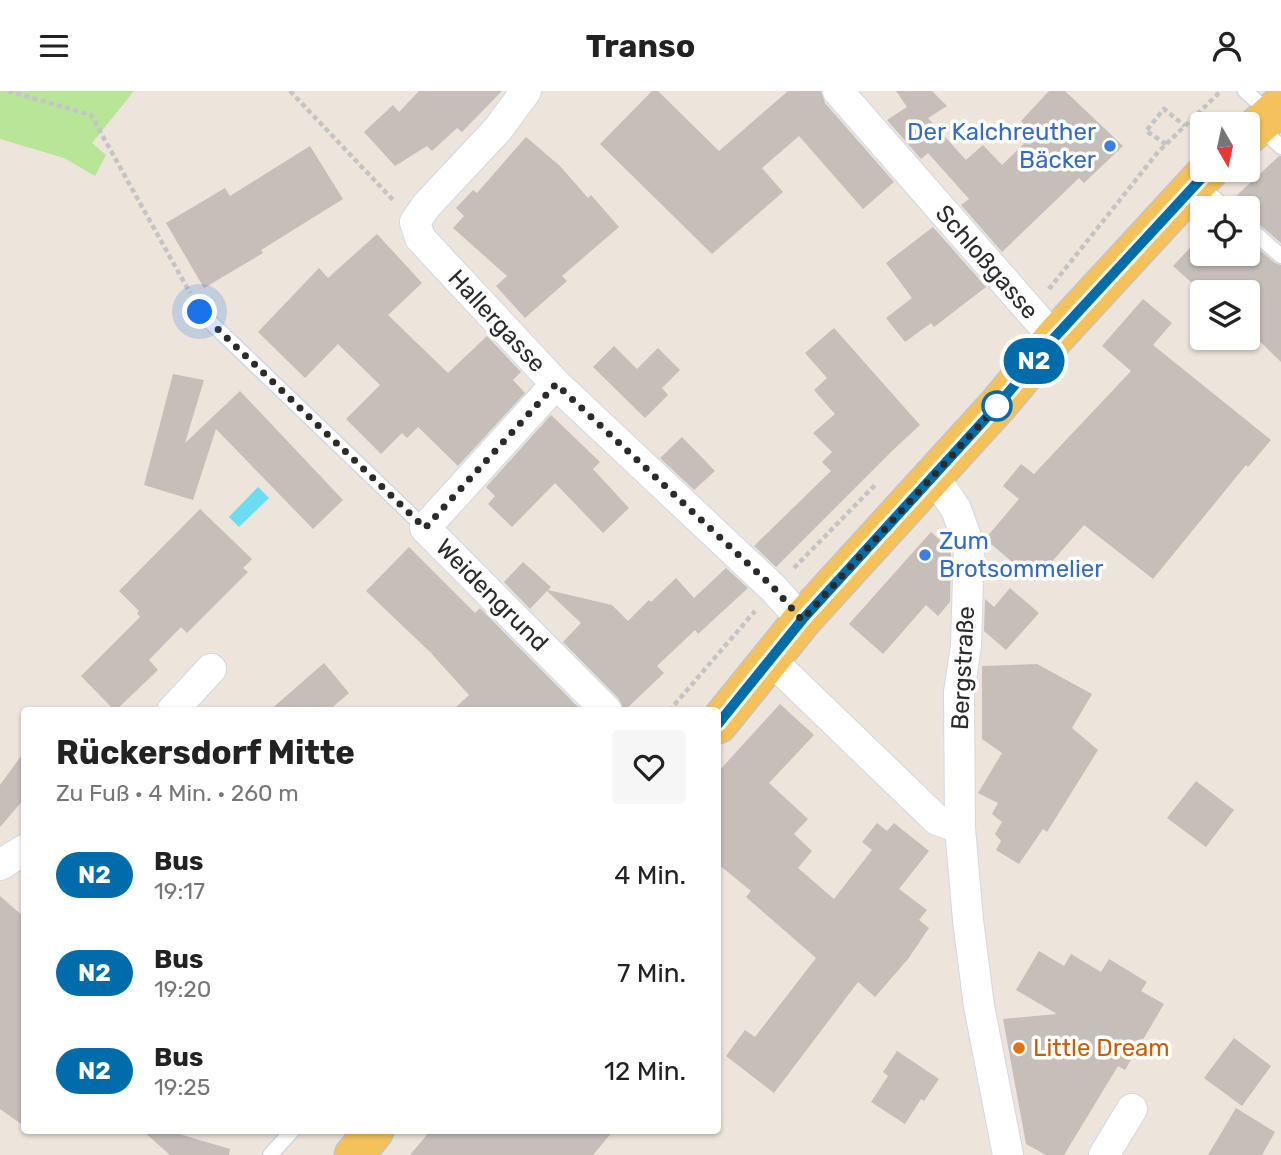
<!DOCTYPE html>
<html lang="de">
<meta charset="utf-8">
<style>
body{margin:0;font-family:Rubik,sans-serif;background:#f6f6f6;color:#222;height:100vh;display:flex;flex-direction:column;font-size:26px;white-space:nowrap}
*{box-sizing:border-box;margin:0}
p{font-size:23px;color:#767676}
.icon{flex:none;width:38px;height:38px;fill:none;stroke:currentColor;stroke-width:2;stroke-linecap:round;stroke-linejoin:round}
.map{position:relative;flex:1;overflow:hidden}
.sheet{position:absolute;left:21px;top:616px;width:700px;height:427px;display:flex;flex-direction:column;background:#fff;border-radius:7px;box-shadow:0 2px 5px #0004}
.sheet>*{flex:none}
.badge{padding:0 14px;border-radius:23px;font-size:24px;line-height:46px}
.needle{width:46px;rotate:171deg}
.fabs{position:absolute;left:1190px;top:21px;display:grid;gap:14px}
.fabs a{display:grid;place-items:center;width:70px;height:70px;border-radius:7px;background:#fff;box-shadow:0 2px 5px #0004;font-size:35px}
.you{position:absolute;width:35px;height:35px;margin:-18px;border:5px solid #fff;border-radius:50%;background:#1a73e8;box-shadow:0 0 0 10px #1a73e833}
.map>.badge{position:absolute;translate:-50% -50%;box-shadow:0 0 0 4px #fff}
.round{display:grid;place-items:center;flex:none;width:74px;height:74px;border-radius:7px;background:#f6f6f6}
.headline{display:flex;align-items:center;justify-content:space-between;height:119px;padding:0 35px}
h1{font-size:33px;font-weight:700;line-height:52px}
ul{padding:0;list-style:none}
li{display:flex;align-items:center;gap:21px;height:98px;padding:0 35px}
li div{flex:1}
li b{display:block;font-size:26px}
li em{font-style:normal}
li .badge{min-width:77px;font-weight:700;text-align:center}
header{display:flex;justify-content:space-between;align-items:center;height:91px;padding:0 35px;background:#fff;font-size:32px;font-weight:700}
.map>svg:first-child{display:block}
</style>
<header><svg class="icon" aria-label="menu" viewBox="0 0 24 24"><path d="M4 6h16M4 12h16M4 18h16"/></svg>Transo<svg class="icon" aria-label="person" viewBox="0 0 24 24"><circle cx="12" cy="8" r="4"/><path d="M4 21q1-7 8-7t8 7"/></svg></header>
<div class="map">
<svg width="1281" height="1064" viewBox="0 0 1281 1064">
<rect width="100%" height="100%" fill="#ede4dc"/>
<path fill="#b9e597" d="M0,0H134L92,52L106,64L95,85L64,67L0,48Z"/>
<path fill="#6cdcf2" d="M258,396L269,407L239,436L229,426Z"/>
<path fill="#c5beb9" d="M419,0H502L462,41L457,37L432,60L427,55L395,75L364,41L393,14L399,21Z
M652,0H658L719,60L788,0H821L825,12L894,91L863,118L799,45L762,77L783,101L712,163L600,53Z
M896,0H932L947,15L928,27L966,69L983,54L1002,74L1034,43L1021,30L1049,0H1065L1123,55L1084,92L1079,87L1002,161L961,114L969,108L928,62L921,68L887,29L907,16Z
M526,46L560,75L588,107L591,104L619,136L562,185L567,190L525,227L496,195L507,185L453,137L464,125L456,117L473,99L477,102Z
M310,55L343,108L261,159L263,162L204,197L166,132L225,97L230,105Z
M1279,65H1281V152L1254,129L1248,127V117L1235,106Z
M933,136L986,196L934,236L931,232L905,251L886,227L912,207L886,172Z
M377,143L422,192L388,224L448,282L487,245L521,281L513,289L525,302L458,375L418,336L407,347L402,342L381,363L346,328L380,294L338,253L305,287L258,241L319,177L328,187Z
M1202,144V163H1248V149L1275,172L1281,174V271L1248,239V201H1202L1173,175Z
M1143,208L1172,232L1153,254L1271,349L1248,376L1246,374L1153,488L1084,434L1035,490L985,448L1019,408L1003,395L1021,373L1034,383L1131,280L1102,255Z
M834,237L920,334L893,359L776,476L754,455L831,380L822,371L832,361L813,342L835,323L814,299L827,287L805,262Z
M614,255L637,278L658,257L680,279L662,297L668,304L645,327L593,276Z
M173,283L204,289L185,352L240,300L343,409L313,438L216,338L193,409L144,394Z
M551,324L600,371L593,378L629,417L603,442L555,392L512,436L488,413L495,405L486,396Z
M682,346L715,380L694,399L660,367Z
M200,418L252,468L243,477L248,481L187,542L181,536L149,569L158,579L115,620L81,585L140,526L137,522L139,520L119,500Z
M931,441L951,459L950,511L938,525L926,514L883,563L849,533Z
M409,456L475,522L480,517L582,620H452L469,604L430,561L366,500Z
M523,471L551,496L548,499L612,514L628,530L649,509L651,511L676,487L694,507L726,477L748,497L698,543L695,539L657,575L664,582L624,620L619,608L563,551L581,532L547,500L530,518L504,491Z
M1010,497L1039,522L1006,559L984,540L985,508L994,516Z
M324,572L349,602L328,620H269Z
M1037,573L1092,603L1072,637L1098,659L1047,741L1043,738L1019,773L996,759L1001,750L995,743L1002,731L992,723L998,712L978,702L1002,662L982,648V575Z
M780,613L814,644L769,692L808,728L794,743L812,760L798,777L834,808L872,759L862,751L877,732L887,740L894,732L929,760L899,798L927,819L919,829L929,837L908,868L875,906L858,891L774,1002L726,965L745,939L755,946L816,867L746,806L751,800L718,773V681Z
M24,661V708L0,736V694Z
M1196,690L1234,719L1206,756L1167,727Z
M0,805L24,826V1035L0,1018Z
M1039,860L1064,875L1071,863L1101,881L1109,868L1147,891L1141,900L1164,913L1125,979L1118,975L1064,1064H1046L1026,1053L1003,928L1057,923L1016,899Z
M1234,947L1271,975L1242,1015L1204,987Z
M897,960L939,988L924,1010L921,1008L905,1033L871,1011L888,985L883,981Z
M1236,1017L1275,1041L1262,1064H1208Z
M143,1040H169L230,1058L229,1064H170Z
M430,1040H613L593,1064H410Z"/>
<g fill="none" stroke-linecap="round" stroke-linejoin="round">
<g stroke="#d1d7e4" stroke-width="17">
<path id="lane" d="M1245,0L1270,22
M1259,35L1281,56
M1198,93L1226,117
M1248,136L1281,165
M200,221L425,437
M270,1064L292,1040"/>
</g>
<g stroke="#d1d7e4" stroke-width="32">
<path id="street" d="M526,0L498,38L426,115L415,131L420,147L556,293L773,497L802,529
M838,0L1054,247
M556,293L425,437L607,620
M934,386L956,418L969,454L966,555L959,601L960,737L968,829L979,915L1008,1064
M770,568L937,729L960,737
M172,620L211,578
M0,774L24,759
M1104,1064L1132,1018"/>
</g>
<g stroke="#c4c4c4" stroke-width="41">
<path id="primary" d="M1248,44L1281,14
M718,633L802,529L998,314L1054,247L1209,79
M354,1064L374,1040"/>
</g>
<path stroke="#c4c4c4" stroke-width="4.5" stroke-dasharray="5 3.5" stroke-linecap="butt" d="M8,0L91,24L190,202
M290,0L395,111
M1166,53L1146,40L1164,18L1185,35
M1049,198L1158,61L1221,0
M794,477L876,393
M669,620L755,520"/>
<use href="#lane" stroke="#fff" stroke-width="14"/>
<use href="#street" stroke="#fff" stroke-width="30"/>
<use href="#primary" stroke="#f5c15a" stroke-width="38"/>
</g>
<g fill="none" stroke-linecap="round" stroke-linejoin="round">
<g stroke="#fff" stroke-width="16">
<path id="line" d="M718,633L802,529L998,314L1054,247L1209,79"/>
</g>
<use href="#line" stroke="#006ca9" stroke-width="10"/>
<path stroke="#2b2b2b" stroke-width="7" stroke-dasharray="0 12.6" d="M200,221L425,437L556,293L774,497L802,529L997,315"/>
</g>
<g fill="#3f7fe0" stroke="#fff" stroke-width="2.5">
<circle cx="1110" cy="55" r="7"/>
<circle cx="925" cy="464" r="7"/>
</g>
<circle fill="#fff" stroke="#006ca9" stroke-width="3.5" cx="997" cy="315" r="14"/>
<circle fill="#e8710a" stroke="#fff" stroke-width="2.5" cx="1019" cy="957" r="7"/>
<g text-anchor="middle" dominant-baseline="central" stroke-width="7" stroke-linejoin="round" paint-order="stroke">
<g font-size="24" fill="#366cbe" stroke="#fff" text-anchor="end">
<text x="1096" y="41">Der Kalchreuther<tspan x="1096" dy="28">Bäcker</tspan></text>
<text x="939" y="450" text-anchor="start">Zum<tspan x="939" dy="28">Brotsommelier</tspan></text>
</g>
<g font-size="24" fill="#2b2b2b" stroke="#fff">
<text transform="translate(987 171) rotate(49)">Schloßgasse</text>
<text transform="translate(497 230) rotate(47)">Hallergasse</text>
<text transform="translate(492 504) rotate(45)">Weidengrund</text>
<text transform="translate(963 577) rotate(-87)">Bergstraße</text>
</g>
<g font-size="24" fill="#c56008" stroke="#fff" text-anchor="start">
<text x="1033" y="957">Little Dream</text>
</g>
</g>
</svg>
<div class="fabs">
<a><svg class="needle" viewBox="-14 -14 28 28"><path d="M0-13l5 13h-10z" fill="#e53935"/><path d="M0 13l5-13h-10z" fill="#767676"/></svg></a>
<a><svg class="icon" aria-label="locate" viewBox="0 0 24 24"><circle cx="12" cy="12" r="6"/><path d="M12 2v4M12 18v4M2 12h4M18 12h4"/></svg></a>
<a><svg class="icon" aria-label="layers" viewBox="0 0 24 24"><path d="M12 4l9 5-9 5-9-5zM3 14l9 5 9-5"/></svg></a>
</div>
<div class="you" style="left:200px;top:221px"></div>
<b class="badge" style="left:1034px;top:270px;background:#006ca9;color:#fff">N2</b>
<section class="sheet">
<div class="headline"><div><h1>Rückersdorf Mitte</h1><p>Zu Fuß · 4 Min. · 260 m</p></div><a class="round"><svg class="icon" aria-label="heart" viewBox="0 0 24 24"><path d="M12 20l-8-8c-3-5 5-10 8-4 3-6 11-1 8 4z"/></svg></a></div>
<ul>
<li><span class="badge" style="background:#006ca9;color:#fff">N2</span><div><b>Bus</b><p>19:17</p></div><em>4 Min.</em></li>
<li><span class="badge" style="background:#006ca9;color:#fff">N2</span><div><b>Bus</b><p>19:20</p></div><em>7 Min.</em></li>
<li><span class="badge" style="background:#006ca9;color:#fff">N2</span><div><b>Bus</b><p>19:25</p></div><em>12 Min.</em></li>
</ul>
</section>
</div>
